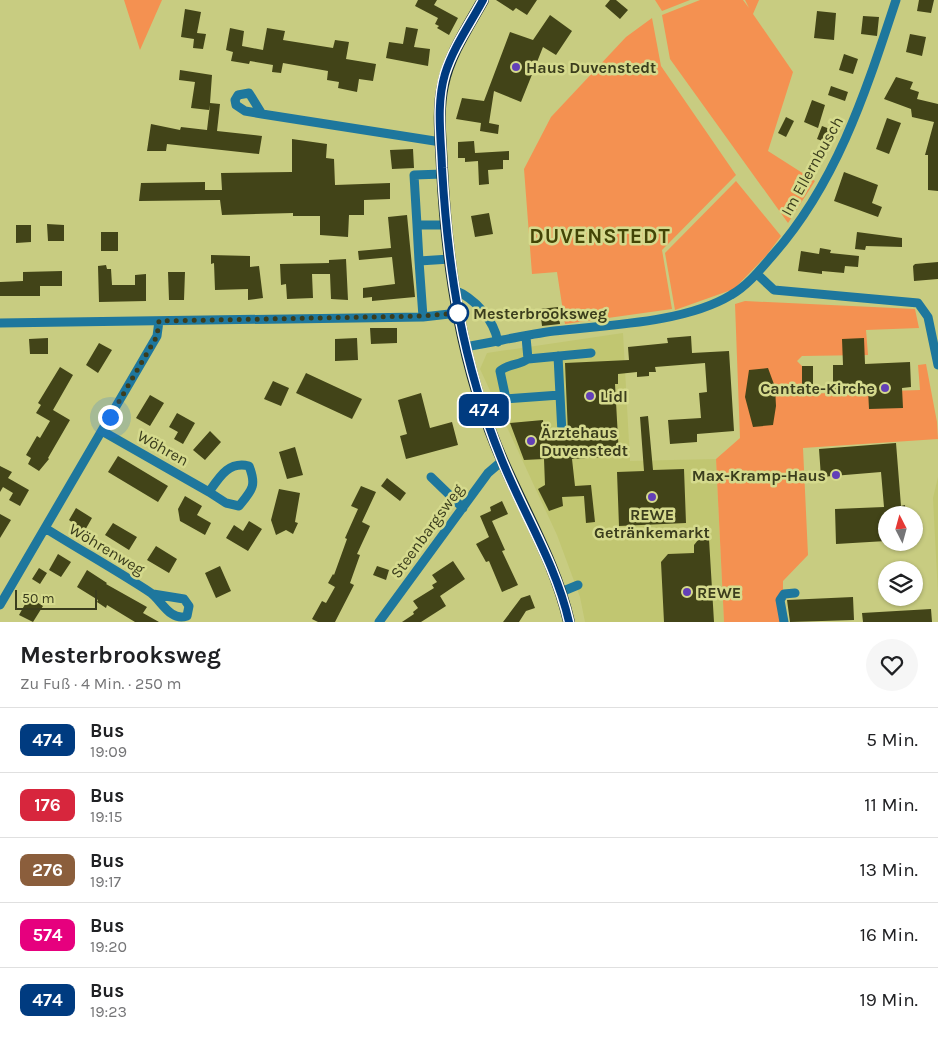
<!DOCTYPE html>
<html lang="de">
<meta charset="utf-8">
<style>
body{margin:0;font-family:Karla,sans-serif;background:#f6f6f6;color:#202124;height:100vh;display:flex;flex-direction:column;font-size:19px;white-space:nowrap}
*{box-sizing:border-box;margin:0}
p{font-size:16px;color:#757577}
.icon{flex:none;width:28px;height:28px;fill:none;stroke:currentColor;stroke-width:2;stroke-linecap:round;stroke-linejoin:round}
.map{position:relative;height:622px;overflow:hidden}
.panel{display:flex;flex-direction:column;background:#fff;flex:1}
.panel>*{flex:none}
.badge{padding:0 10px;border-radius:8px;font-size:18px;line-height:32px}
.needle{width:32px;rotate:354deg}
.fabs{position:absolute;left:878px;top:506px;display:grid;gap:10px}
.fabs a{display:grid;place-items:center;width:45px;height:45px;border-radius:50%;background:#fff;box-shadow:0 1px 4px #0004;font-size:25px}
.scale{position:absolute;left:15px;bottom:12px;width:82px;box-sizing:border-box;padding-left:5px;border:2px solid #3b3d1d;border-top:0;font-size:14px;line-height:18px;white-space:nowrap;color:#3b3d1d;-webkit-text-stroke:4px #d5da8d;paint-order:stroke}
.you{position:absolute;width:25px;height:25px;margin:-12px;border:4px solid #fff;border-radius:50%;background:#1a73e8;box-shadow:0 0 0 8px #1a73e833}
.map>.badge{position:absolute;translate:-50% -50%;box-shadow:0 0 0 2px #fff}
.round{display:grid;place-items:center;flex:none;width:52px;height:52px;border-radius:26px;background:#f6f6f6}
.headline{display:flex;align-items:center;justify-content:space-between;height:85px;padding:0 20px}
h1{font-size:24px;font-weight:700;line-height:38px}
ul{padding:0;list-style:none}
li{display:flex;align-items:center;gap:15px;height:65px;padding:0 20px;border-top:1px solid #e0e0e0}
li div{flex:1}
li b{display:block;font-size:19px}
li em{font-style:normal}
li .badge{min-width:55px;font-weight:700;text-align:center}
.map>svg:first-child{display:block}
</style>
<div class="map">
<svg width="938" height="622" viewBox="0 0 938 622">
<rect width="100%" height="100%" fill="#c8cc81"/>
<path fill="#c1c671" d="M623,333L630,461L716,459L724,622H585L580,597L557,535L480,369L487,353Z
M938,477V595L933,498Z"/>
<path fill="#f49151" d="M124,0H162L140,50Z
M655,0H690L662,11Z
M700,0H743L749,8L745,0H759L753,14L793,72L768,151L815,181L788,223L670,59L662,15Z
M652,18L661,66L736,175L662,250L672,309L565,324L557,272L532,274L524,169L551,117L626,37Z
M736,181L781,236L766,256L734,289L675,310L665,253Z
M745,301L915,309L919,328L866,330L868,355L802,356L797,361L802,366V394L920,390L918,365L926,364L937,422L938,439L803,448L808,555L783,581V622H724L716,459L740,438L735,304Z"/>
<path fill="#424418" d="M418,0H437L434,5L458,18L449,35L437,28L439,26L435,24L438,18L415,6Z
M496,0H537L527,15L516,8L513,11Z
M610,0H616L628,10L620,19L605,6Z
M919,0H934L931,13L917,11Z
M185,9L201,12L197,33L206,34L203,49L193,48L194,39L181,37Z
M817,11L836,13L834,40L814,38Z
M550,15L572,31L556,55L543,47L521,102L494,91L489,123L499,125L498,134L480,131L481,123L456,119L462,98L484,101L510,32L533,40Z
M863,16L879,17L877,36L861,34Z
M406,27L418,29L414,47L430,49L428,66L386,58L389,42L403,44Z
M230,28L244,31L242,46L263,50L267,28L285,31L283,40L333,48L335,40L349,42L346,59L376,64L373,81L359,79L357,92L338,88L339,82L327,80L328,71L283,63L281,73L272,72L273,65L250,61L249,64L231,61L233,52L226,50Z
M910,34L926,37L922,56L906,52Z
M844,54L858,59L853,74L839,70Z
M180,70L212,75L210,103L220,104L217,131L262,136L259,154L167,144L166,151H147L151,124L180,130L181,127L207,130L210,105L209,110L191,108L195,82L179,80Z
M896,77L913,82L910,89L919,92L917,99L938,104V191L928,190V155H925L934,122L912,117L911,109L884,99Z
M831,86L848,92L845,101L828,95Z
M812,100L825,105L818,128L804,122Z
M786,117L794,121L786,137L778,133Z
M887,118L901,123L889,154L876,149Z
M822,126L835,131L830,144L817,139Z
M292,139L327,144L326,158L334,159L335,185L390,183V199L364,200V215H349L348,237L320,235V216H293V213L222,215L220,200L139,201L141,183L205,182V190H222L221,173L292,172Z
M474,141L475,153L509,151V160H503V169L488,170L489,184L479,185L478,161L465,162V158H458V142Z
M413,149L414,168L392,169L390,150Z
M844,172L878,185L872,203L882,207L878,217L834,201Z
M489,213L493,234L475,237L471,216Z
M407,215L415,297L372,301V297L363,298V288L395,284L392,257L359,260L358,251L391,248L388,217Z
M47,224L64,225V241H48Z
M16,225H31V242L16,243Z
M101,232H118V251H101Z
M857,232L902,238V247L866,246L865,250L855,249Z
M820,248L831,250L830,253L859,256L858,267L845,266L844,273L822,271V274L798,271L801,251L819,254Z
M211,255L250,256V267L259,266L263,298L248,300V289L215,290L214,263L211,264Z
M346,259L348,300L331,299L330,274H312L313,298L287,299L286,284L281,285L280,264L329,263V260Z
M938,262V279L914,281L913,266L915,264Z
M106,265L107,269H111L112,285H135V275L146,274V301L99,302L98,266Z
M62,271V286H40V296H0V282L23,281V272Z
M168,272H185L184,300H169Z
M558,307L560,324L542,326L540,309Z
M370,328H397V343L371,344Z
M691,336L692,353L729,351L734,431L697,434V442L670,444L668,420L701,418L699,393L707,392L705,363L655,367L656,372H649V376L637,377V372L618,374V384H615L619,456L572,459L575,486L591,485L595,522L586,523L584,496L562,497L563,506L549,511L538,489L545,485L544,459L524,460L510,423L543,420L544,438H565L568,433L565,363L629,360L628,347L668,343L667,338Z
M48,338V354H30L29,339Z
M357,338L358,360L335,361V339Z
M864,338L865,364L910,362L911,387L902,388L903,408L869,409L868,389L833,390V365H843L842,339Z
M99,343L112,350L98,373L86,365Z
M802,366H813V391H802Z
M60,367L73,375L53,410L70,420L48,458L49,459L39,471L28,464L31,458L26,455L37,436L40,438L50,421L36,413L41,405L38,403Z
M768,368L775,387L776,406L773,425L753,427L745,397L749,370Z
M306,373L362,399L352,419L296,393Z
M273,381L289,388L281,406L264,399Z
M421,393L430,428L452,422L458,445L406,459L400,436L407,434L398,400Z
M150,395L164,403L150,426L136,418Z
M177,413L195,423L183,444L174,439L178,432L169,427Z
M648,416L653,470L684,469L686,523L619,526L617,472L644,471L640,417Z
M210,431L221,442L205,460L193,450Z
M896,443L901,506L905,505L906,515H886V541L836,544L835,509L884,507L881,472L821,477L819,449Z
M295,447L303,475L287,479L279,452Z
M118,456L168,486L158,502L108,472Z
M0,466L12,472L8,478L29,490L20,506L9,500L13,493L3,487L0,492Z
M387,478L406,493L400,501L381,486Z
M361,486L376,492L362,522L370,526L357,554L360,555L350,583L354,585L335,622H318L312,619L322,601L326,603L335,587L328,583L333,574L334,575L347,539L345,538L358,509L351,506Z
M279,489L300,493L295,522L298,523L293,534L286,530L276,535L271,520Z
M185,496L202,506L197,515L211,523L205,535L180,521L178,509Z
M502,501L508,514L492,521L505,550L502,551L518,585L502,592L489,561L486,562L476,544L489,537L480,516L491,511L490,507Z
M76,508L92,518L84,532L72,525L73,523L69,520Z
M0,514L11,520L0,538Z
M249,521L262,529L248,551L226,538L234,525L243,531Z
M113,523L137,537L129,550L105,535Z
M709,539L714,622H664L661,562L668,554L694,553V545L698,540Z
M156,546L177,559L169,573L147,560Z
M58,554L71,562L61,577L49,570Z
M453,561L465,579L440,596L446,606L421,622H402L414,614L413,612L418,608L413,601L434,588L432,585L437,582L432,575Z
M220,566L231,591L216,598L205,573Z
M377,566L389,570L386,580L373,575Z
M39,568L47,573L40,584L32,579Z
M87,570L107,583L106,584L147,607L143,613L159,622H135L107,605L106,608L97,602L98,600L77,587Z
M530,595L535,608L526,611L519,622H503L521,598Z
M29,597L43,606L33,622L19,615Z
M853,597L854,620L790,622L787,600Z
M931,609L932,622H863L862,613Z"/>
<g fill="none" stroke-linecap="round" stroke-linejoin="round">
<path stroke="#1e779d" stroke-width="9" d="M262,114L249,93L238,95L235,100L236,105L245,111L262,114L441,142
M417,225L414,175L443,174
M445,225H417L419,261L450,259
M419,261L423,317
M757,274L774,290L918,303L928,317L938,365
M454,290C475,298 494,320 498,342
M0,323L423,317L458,313
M526,337L528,359L591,353
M465,347C495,342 524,335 554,331C607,325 685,323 731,295C747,286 760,270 772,256C837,183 866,91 896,0
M558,356L560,395
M506,399L500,371C507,364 520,365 528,359
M484,410L506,399L560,395L562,433
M102,431L209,492L226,503L239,506C252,490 257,486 249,466C229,461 220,476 209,492
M431,477L463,508
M45,528C80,550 116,570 151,593C161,600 170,622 187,616L189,606L184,599L153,594
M561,592L578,585
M0,605L157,336L159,321
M379,622L488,473L502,461
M784,622L780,600L784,594L795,593"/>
<path stroke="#142c38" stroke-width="12" d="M483,0C468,27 449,55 443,85C437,112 441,141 442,168C447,268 462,369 503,462C526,515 556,565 569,622"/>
</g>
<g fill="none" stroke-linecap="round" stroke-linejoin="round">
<g stroke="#fff" stroke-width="11">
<path id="line" d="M483,0C470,24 453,48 445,74C436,104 441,137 442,168C448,271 462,362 501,458C523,513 556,564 569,622"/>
</g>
<use href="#line" stroke="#003b80" stroke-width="8"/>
<path stroke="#3b3d1d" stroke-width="5" stroke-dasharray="0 9" d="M110,417L157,336L159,321L423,316L458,313"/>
</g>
<g fill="#6340b8" stroke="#d5da8d" stroke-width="2">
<circle cx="516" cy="67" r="5"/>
<circle cx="885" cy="388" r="5"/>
<circle cx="590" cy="396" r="5"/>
<circle cx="531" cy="441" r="5"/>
<circle cx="836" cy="475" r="5"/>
<circle cx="652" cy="497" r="5"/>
<circle cx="687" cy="592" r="5"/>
</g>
<circle fill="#fff" stroke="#003b80" stroke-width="2.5" cx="458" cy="313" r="10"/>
<g text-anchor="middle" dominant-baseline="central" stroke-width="5" stroke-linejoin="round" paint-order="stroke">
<g font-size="16" font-weight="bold" fill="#3b3d1d" stroke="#d5da8d" text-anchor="start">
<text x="526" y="67">Haus Duvenstedt</text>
<text x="875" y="388" text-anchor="end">Cantate-Kirche</text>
<text x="600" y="396">Lidl</text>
<text x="541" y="432">Ärztehaus<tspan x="541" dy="18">Duvenstedt</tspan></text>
<text x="826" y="475" text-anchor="end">Max-Kramp-Haus</text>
<text x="652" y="514" text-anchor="middle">REWE<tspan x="652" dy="18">Getränkemarkt</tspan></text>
<text x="697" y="592">REWE</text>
</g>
<g font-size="16" fill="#3b3d1d" stroke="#d5da8d">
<text transform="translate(812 166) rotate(-61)">Im Ellernbusch</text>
<text transform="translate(163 448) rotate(29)">Wöhren</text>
<text transform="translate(427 531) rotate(-54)">Steenbargsweg</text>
<text transform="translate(107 549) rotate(31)">Wöhrenweg</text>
</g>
<g font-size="16" font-weight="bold" fill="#3b3d1d" stroke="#d5da8d" text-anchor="start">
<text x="473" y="313">Mesterbrooksweg</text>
</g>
<g font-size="21" font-weight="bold" letter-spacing="1" fill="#434507" stroke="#d5da8d">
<text x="600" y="236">DUVENSTEDT</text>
</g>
</g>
</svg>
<div class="fabs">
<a><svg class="needle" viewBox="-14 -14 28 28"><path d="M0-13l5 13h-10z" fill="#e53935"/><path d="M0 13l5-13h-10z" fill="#757577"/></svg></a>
<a><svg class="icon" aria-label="layers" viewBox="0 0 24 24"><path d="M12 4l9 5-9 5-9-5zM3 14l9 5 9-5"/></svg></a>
</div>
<div class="scale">50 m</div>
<div class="you" style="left:110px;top:417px"></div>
<b class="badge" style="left:484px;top:410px;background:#003b80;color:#fff">474</b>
</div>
<section class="panel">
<div class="headline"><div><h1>Mesterbrooksweg</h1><p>Zu Fuß · 4 Min. · 250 m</p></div><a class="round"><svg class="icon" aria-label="heart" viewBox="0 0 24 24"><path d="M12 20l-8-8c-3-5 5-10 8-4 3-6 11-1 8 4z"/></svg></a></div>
<ul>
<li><span class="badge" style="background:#003b80;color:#fff">474</span><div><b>Bus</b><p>19:09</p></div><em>5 Min.</em></li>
<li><span class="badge" style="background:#d7263d;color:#fff">176</span><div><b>Bus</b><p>19:15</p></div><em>11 Min.</em></li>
<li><span class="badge" style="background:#8b5e3c;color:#fff">276</span><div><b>Bus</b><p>19:17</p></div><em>13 Min.</em></li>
<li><span class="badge" style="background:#e6007e;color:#fff">574</span><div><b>Bus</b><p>19:20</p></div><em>16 Min.</em></li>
<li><span class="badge" style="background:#003b80;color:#fff">474</span><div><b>Bus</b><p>19:23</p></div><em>19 Min.</em></li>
</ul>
</section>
